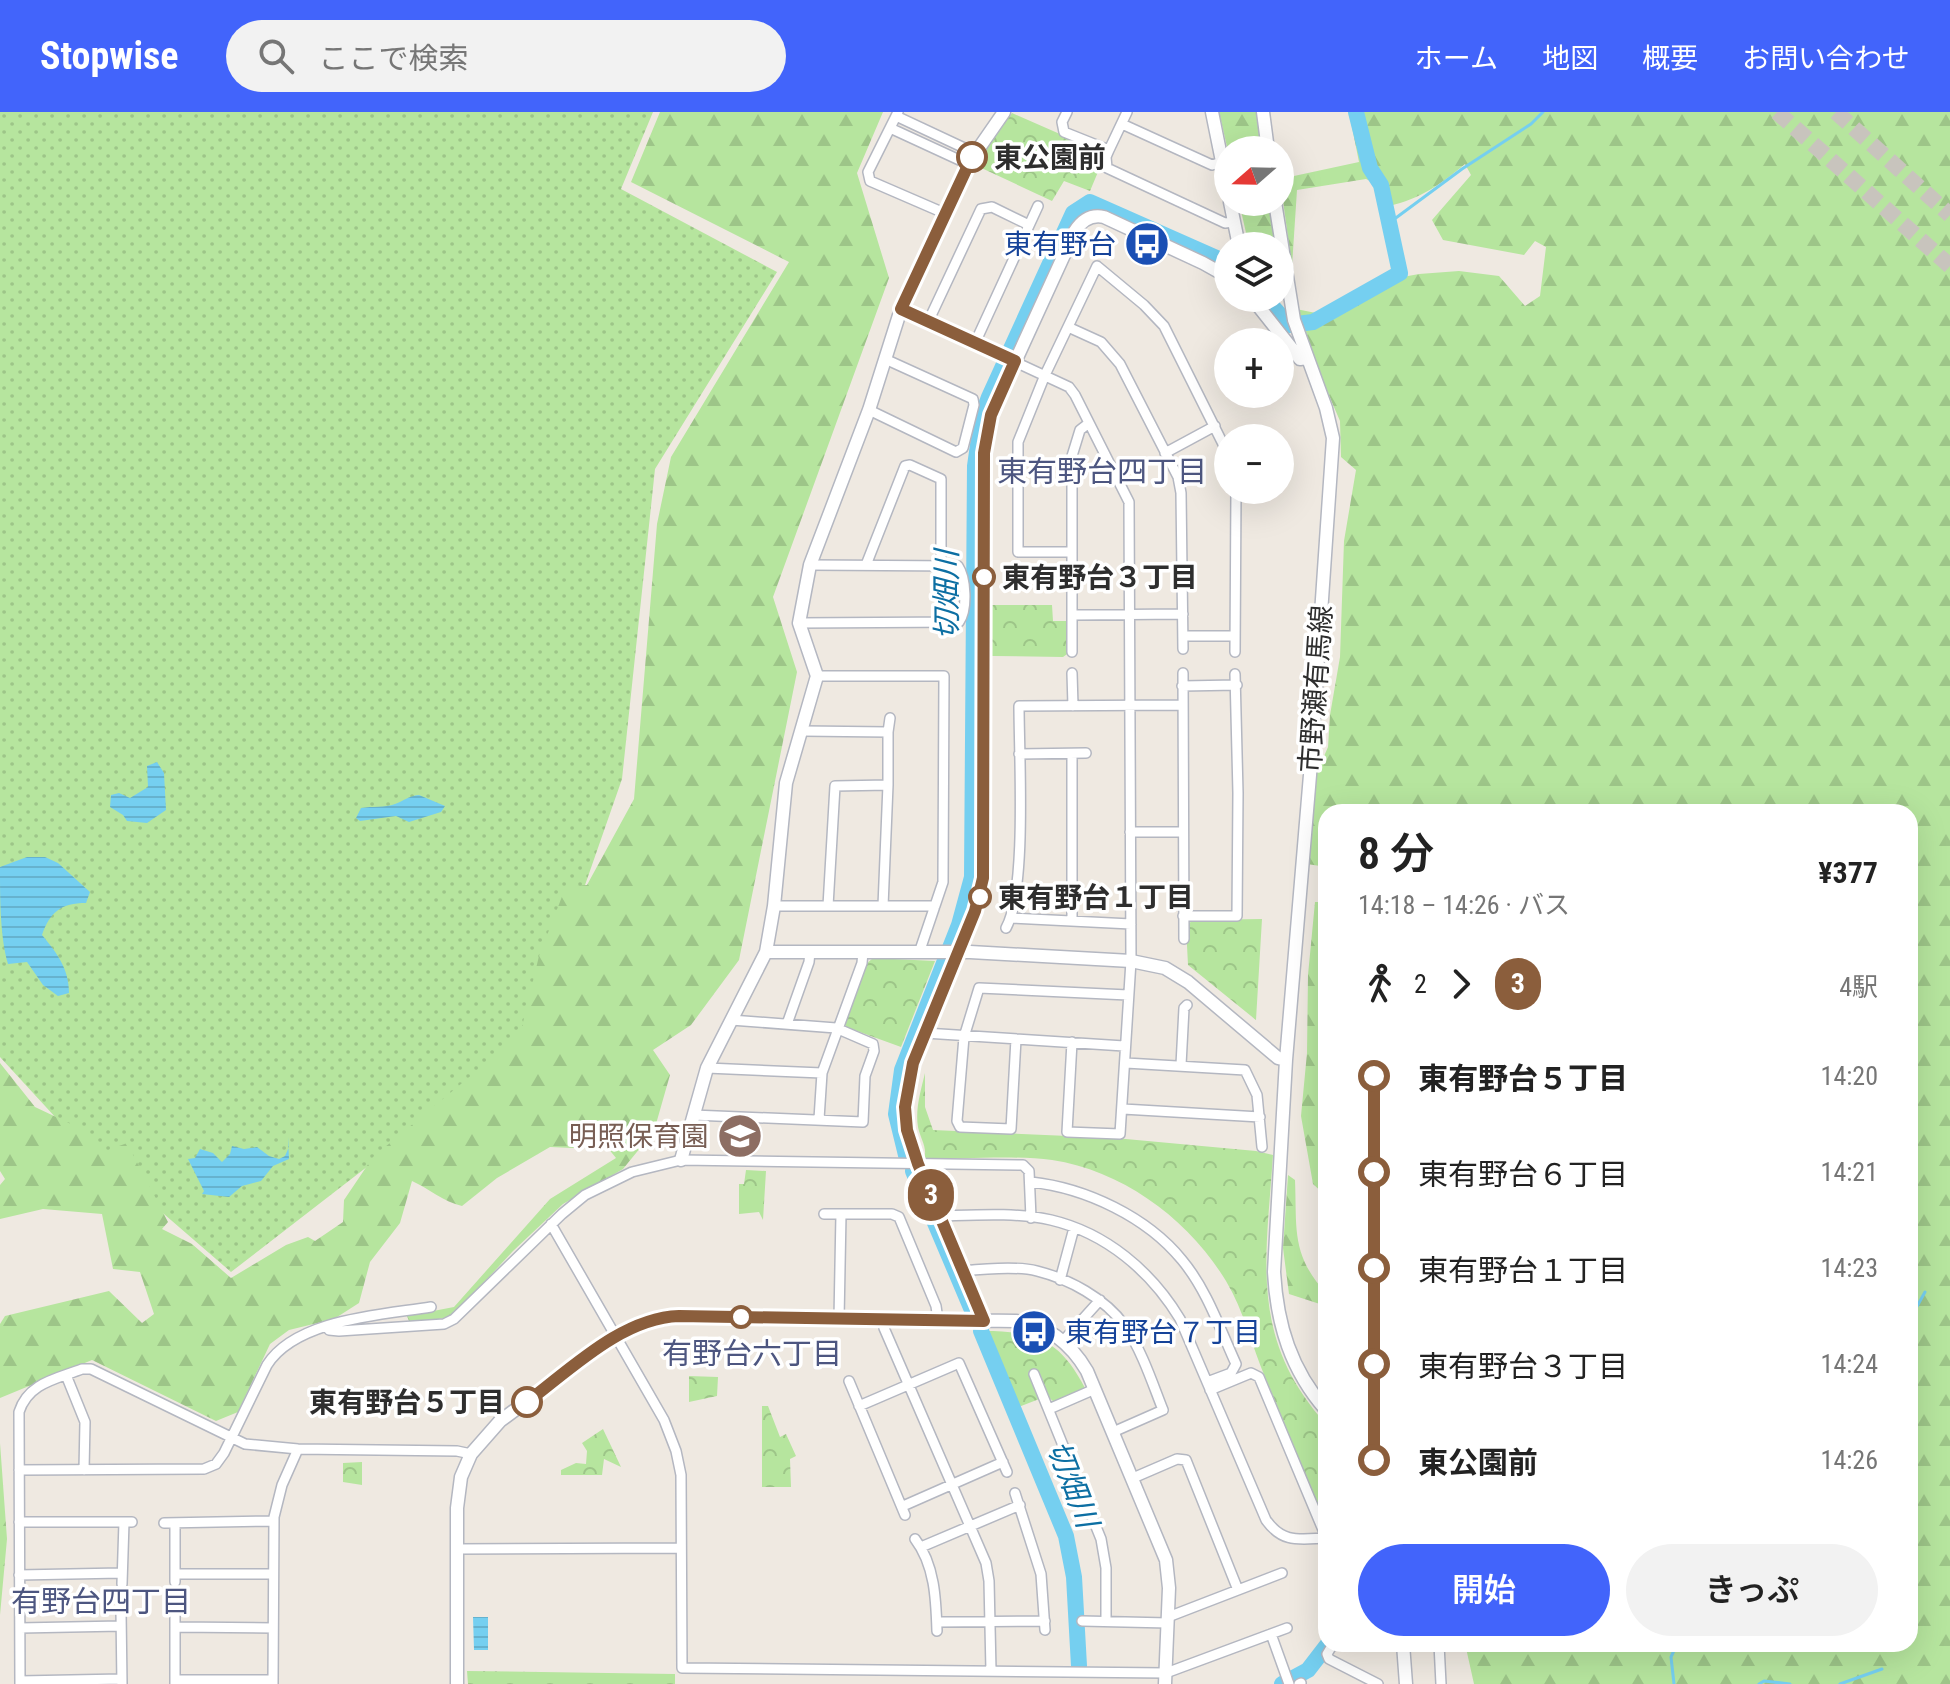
<!DOCTYPE html>
<html lang="ja">
<meta charset="utf-8">
<style>
body{margin:0;font-family:"Roboto Condensed","Noto Sans JP",sans-serif;background:#f2f2f2;color:#222;height:100vh;display:flex;flex-direction:column;font-size:30px;white-space:nowrap}
*{box-sizing:border-box;margin:0}
p{font-size:26px;color:#767676}
.icon{flex:none;width:44px;height:44px;fill:none;stroke:currentColor;stroke-width:2;stroke-linecap:round;stroke-linejoin:round}
.map{position:relative;flex:1;overflow:hidden}
.sheet{position:absolute;left:1318px;top:692px;width:600px;height:848px;display:flex;flex-direction:column;background:#fff;border-radius:24px;box-shadow:0 8px 32px #0002}
.sheet>*{flex:none}
.badge{padding:0 16px;border-radius:26px;font-size:28px;line-height:52px}
.needle{width:52px;rotate:250deg}
.tools{position:absolute;left:1214px;top:24px;display:grid;gap:16px}
.tools a{display:grid;place-items:center;width:80px;height:80px;border-radius:50%;background:#fff;box-shadow:0 8px 32px #0002;font-size:40px}
.map>.badge{position:absolute;translate:-50% -50%;box-shadow:0 0 0 4px #fff}
.legs{display:flex;align-items:center;gap:12px;height:88px;padding:0 40px;font-size:26px}
.legs p{margin-inline-start:auto}
.summary{display:flex;align-items:center;justify-content:space-between;height:136px;padding:0 40px}
h1{font-size:44px;font-weight:600;line-height:60px}
.cta{display:flex;gap:16px;margin-top:auto;padding:16px 40px}
.cta a{flex:1;height:92px;border-radius:48px;background:#4264fb;color:#fff;font-size:32px;font-weight:600;line-height:92px;text-align:center}
.cta a+a{background:#f2f2f2;color:#222}
ul{padding:0 40px;list-style:none}
li{display:flex;align-items:center;gap:28px;height:96px;font-size:30px}
li i{display:grid;place-items:center;width:12px;height:100%;margin:0 10px;background:currentColor}
li i::after{content:'';width:20px;height:20px;margin:-10px;border:6px solid;border-radius:50%;background:#fff}
li p{margin-inline-start:auto}
li:first-child i{background:linear-gradient(#0000 50%,currentColor 0)}
li:last-child i{background:linear-gradient(currentColor 50%,#0000 0)}
header{display:flex;align-items:center;gap:48px;box-sizing:border-box;height:112px;padding:0 40px;background:#4264fb;color:#fff}
header strong{font-size:38px}
nav{display:flex;gap:44px;margin-inline-start:auto;font-size:28px}
.search{width:560px;height:72px;background:#f2f2f2;display:flex;align-items:center;gap:20px;box-sizing:border-box;padding:0 28px;border-radius:44px;color:#767676;font-size:30px}
.map>svg:first-child{display:block}
</style>
<header>
<strong>Stopwise</strong>
<div class="search"><svg class="icon" aria-label="search" viewBox="0 0 24 24"><circle cx="10" cy="10" r="6"/><path d="M15 15l6 6"/></svg>ここで検索</div>
<nav><a>ホーム</a><a>地図</a><a>概要</a><a>お問い合わせ</a></nav>
</header>
<div class="map">
<svg width="1950" height="1572" viewBox="0 0 1950 1572">
<defs>
<pattern id="grass-dots" width="8" height="8" patternUnits="userSpaceOnUse" patternTransform="scale(2)"><rect width="8" height="8" fill="#b6e59e"/><path d="M2 2h.1M6 6h.1" fill="none" stroke="#9dc588" stroke-width="1.8" stroke-linecap="round"/></pattern>
<pattern id="forest-firs" width="22" height="20" patternUnits="userSpaceOnUse" patternTransform="scale(2)"><rect width="22" height="20" fill="#b6e59e"/><path d="M5 1l3.5 6h-7zM16 11l3.5 6h-7z" fill="#9dc588"/></pattern>
<pattern id="park-crowns" width="20" height="18" patternUnits="userSpaceOnUse" patternTransform="scale(2)"><rect width="20" height="18" fill="#b6e59e"/><path d="M2 6a3 3 0 1 1 6 0M12 15a3 3 0 1 1 6 0" fill="none" stroke="#9dc588"/></pattern>
<pattern id="water-rules" width="6" height="5" patternUnits="userSpaceOnUse" patternTransform="scale(2)"><rect width="6" height="5" fill="#75cff0"/><path d="M0 2.5h6" fill="none" stroke="#66b2ce"/></pattern>
</defs>
<rect width="100%" height="100%" fill="#efe9e1"/>
<path fill="url(#grass-dots)" d="M0,0H653L621,77L777,160L655,357L622,667L531,928L231,1160L68,1019L0,945Z"/>
<path fill="url(#forest-firs)" d="M660,0H883L857,61L889,166L773,485L797,560L739,848L691,913L653,938L670,963L654,1019L623,1057L563,1092L513,1139L453,1204L419,1211L409,1209L407,1204L454,1195L550,1087L616,1046L599,1025L573,1036L550,1035L497,1066L462,1094C444,1090 428,1076 412,1069L400,1111L370,1150L359,1191L334,1207L289,1218L270,1232L238,1300L216,1309L92,1248L0,1286V1212L5,1204L109,1179L142,1211L154,1202L140,1160L113,1157L102,1102L43,1097L0,1107V1073L5,1067L0,1059V951L35,995L73,1013L106,1039L127,1031L168,1110L162,1117L192,1132L231,1166L286,1133L308,1125L315,1129L343,1110L344,1088L373,1045L520,923L539,844L563,782L577,774L587,773L634,687L657,412L671,345L789,150L631,70Z
M1219,0H1256L1261,38L1228,39Z
M1349,0H1950V1572H1474L1466,1536H1451V1532H1910V700H1326V745L1320,754L1307,752L1315,665L1328,635L1330,603L1340,545L1344,429L1356,358L1341,345L1340,309L1303,223L1296,197L1316,201L1381,169L1419,162L1459,159L1499,164L1525,194L1540,184L1546,135L1535,129L1524,143L1443,128L1432,108L1471,63L1465,52C1441,72 1420,87 1389,94L1385,76L1366,67L1297,78L1292,154L1280,67L1359,50Z
M1239,90H1270L1276,134H1249Z
M1315,790H1326V1084L1313,1072L1301,1004L1307,941L1308,863Z
M1288,1063L1295,1068C1297,1116 1291,1143 1326,1181V1194L1289,1182L1283,1136Z
M0,1331L7,1427L0,1503Z"/>
<path fill="url(#park-crowns)" d="M1012,1L1101,40L1103,48L1090,79L1064,69L1052,89L975,53Z
M992,493H1052L1053,509H1069L1070,540L1063,545L992,544Z
M1262,807L1256,908L1188,853L1186,814L1193,808Z
M873,846L935,849L901,935L846,915L843,908L865,853Z
M925,961V995L933,1018L1115,1026L1256,1039L1273,1043C1266,1149 1249,1226 1326,1312V1411C1305,1363 1285,1314 1265,1265C1252,1234 1244,1199 1226,1169C1189,1108 1124,1059 1052,1048C1015,1043 963,1047 924,1047C928,1036 920,1026 918,1015C915,997 921,978 925,961Z
M746,1058L766,1059L763,1108L759,1100L739,1102V1072H744Z
M984,1219C1036,1219 1060,1228 1085,1276L1054,1290L1047,1284L1016,1296Z
M689,1264L718,1265L717,1284L689,1290Z
M762,1294H768L780,1325L786,1322L796,1344L790,1347L791,1375H762Z
M603,1317L621,1355L604,1347L602,1363H561V1358L576,1351L586,1352L587,1339L582,1331Z
M362,1350V1373L343,1370V1351Z
M467,1559L675,1562V1572H468Z"/>
<path fill="url(#water-rules)" d="M157,650L164,661L166,698L147,711L127,709L123,703L110,695L111,683L119,681L130,686L148,675L147,654Z
M419,683L445,694L441,700L409,710L396,704L360,709L356,706L361,696C372,694 385,696 395,692C404,689 408,684 419,683Z
M27,745H45L58,751L90,780L86,791C61,791 50,800 42,823C57,841 69,857 69,881L58,884L43,873L27,850L8,852C0,825 0,785 0,755Z
M288,1025L289,1047L273,1054L261,1069L242,1074L229,1085L202,1082L204,1079L188,1047L195,1046L200,1037L213,1041L222,1050L230,1042L232,1034L244,1037L257,1035L269,1044L279,1047L285,1044L289,1035Z
M473,1505H488V1538H474Z"/>
<g fill="none" stroke-linecap="round" stroke-linejoin="round">
<path stroke="#75cff0" stroke-width="3" d="M1389,111L1462,57L1531,12L1543,0
M1910,1207L1925,1180
M1674,1572L1671,1545L1677,1532
M1759,1572L1764,1569L1790,1572
M1840,1572L1882,1557"/>
<path stroke="#75cff0" stroke-width="16" d="M1265,186L1289,213L1313,210L1400,161L1381,73L1370,56L1356,0
M906,1043L896,1002L902,958L959,813L972,765L975,354L982,304L989,285L1073,101L1090,90L1228,151
M913,1059L972,1198
M981,1219L1066,1424L1074,1465L1079,1554
M1282,1572L1308,1558L1328,1532"/>
<path stroke="#c8c4bd" stroke-width="16" stroke-dasharray="16 8" stroke-linecap="butt" d="M1777,0L1950,154
M1836,0L1950,103"/>
<g stroke="#b4b7c1" stroke-width="12">
<path id="street" d="M898,0L868,60L870,69L944,101
M1067,0L1062,10L1064,20L1109,38L1127,0
M896,4L975,41
M1122,12L1212,53L1222,50
M890,16L968,52
M1109,38L1106,45L1107,56L1225,111L1234,110
M901,197L1069,275L1075,283L1129,390L1131,849L1120,1022L1067,1020L1072,930
M928,210L981,97L992,95L1029,113
M1068,215L1101,230L1120,252L1178,365L1181,381L1183,537
M975,231L1038,94
M869,298L956,340L963,336L974,293L973,287L885,247
M1165,341L1215,314
M1072,440H1018V330L1045,263L1097,154L1144,193L1164,214L1228,342
M866,453L905,354L910,353L941,367V454
M1073,503L1183,502
M799,511L959,510C968,497 966,466 958,454L810,453
M1183,524H1235
M1072,540V344L1080,318L1089,311
M1235,540L1236,378
M1072,561L1073,594
M1183,561L1184,827
M817,564H944L943,770L919,841
M1182,574L1237,573
M803,619L888,620V673
M888,620L890,606
M1019,642L1086,641
M1072,642V809
M1130,720H1183
M774,794H935
M828,794L835,674L888,673L883,794
M1183,804H1237L1238,681L1235,562
M1011,806L1131,812
M1006,816C1027,778 1019,644 1019,594L1183,593
M787,912L809,850L810,840
M925,921L1124,934
M1016,927L1011,1017L960,1015L957,1009L964,925L979,876L1128,883
M1126,951L1245,958L1257,983L1262,1035
M1181,953L1184,896L1187,893
M707,956L822,961
M1123,997L1260,1005
M693,1003L863,1010L865,964L874,939L873,932L836,916L731,908
M819,1007L822,961L862,851L863,840
M1031,1070C1086,1076 1147,1105 1182,1148C1207,1178 1220,1217 1236,1252L1231,1261L1207,1270
M824,1102H892L899,1105L936,1194L938,1208
M939,1104C975,1103 1016,1100 1051,1108C1106,1121 1151,1159 1180,1207L1266,1408C1283,1432 1300,1427 1326,1426
M551,1112L664,1308L676,1339L681,1363L682,1556L1166,1561L1287,1516
M963,1159C982,1157 1018,1154 1037,1159C1069,1167 1105,1186 1125,1214C1142,1239 1152,1270 1163,1298L1113,1320
M1060,1168L1074,1116
M839,1207L841,1102
M883,1208L884,1216L986,1451L989,1469L991,1559
M327,1215L329,1218L339,1219L444,1212L454,1207L562,1102L585,1083L632,1060L681,1048L1023,1053L1029,1059L1031,1106
M1063,1229L1100,1188
M1034,1262L1101,1427L1106,1456V1509
M66,1263L85,1310L84,1358
M849,1269L905,1403
M1210,1278L1251,1261L1259,1265L1326,1425
M859,1294L959,1251L1007,1360
M1049,1297L1095,1277
M19,1358L204,1357L216,1352L224,1341L267,1253C296,1207 382,1203 431,1195
M1133,1366L1177,1347L1186,1348L1238,1478
M1015,1381L1041,1462L1045,1518
M903,1394L1003,1350
M19,1410H132
M164,1411L274,1409
M175,1411V1470
M915,1427C935,1453 936,1488 937,1519
M921,1435L1020,1393
M457,1437L681,1436
M175,1462H273
M19,1463L121,1461
M122,1472L124,1410
M121,1500L122,1572
M1168,1505L1282,1461
M1082,1509L1168,1511
M937,1510L1045,1509
M175,1515L273,1516
M20,1516L121,1514
M1271,1522L1289,1572
M1333,1532L1327,1542L1329,1547L1378,1572
M1439,1532L1441,1572
M175,1568H273
M20,1569L122,1567
M20,1572L19,1300C28,1271 56,1267 82,1257H91L245,1332L298,1337L457,1339L471,1342
M175,1572V1504
M273,1572L274,1405L282,1373L298,1337
M1299,1572L1301,1571"/>
</g>
<g stroke="#b4b7c1" stroke-width="15">
<path id="secondary" d="M1212,0L1228,79
M1263,0L1268,38
M1230,90L1239,134
M1275,90L1294,208L1326,296L1333,326L1310,663L1286,948L1274,1160C1277,1213 1291,1258 1326,1298
M1252,186L1300,247L1306,246
M766,840H970L1131,849L1165,856L1188,870L1278,946L1286,948
M681,1048L707,956L766,840L774,794L786,671L817,564L799,511L810,453L869,298L901,197L968,52L1004,0
M984,1209L918,1052L907,1018L905,995L913,951L975,799L983,766V353L986,326L994,296L1075,119C1082,108 1091,102 1104,105L1203,151L1228,165
M1403,1532L1406,1572
M457,1572V1396L461,1365L471,1342L500,1309L615,1224L645,1210L679,1204L1016,1209C1048,1213 1071,1232 1087,1259L1166,1448L1169,1476L1165,1572"/>
</g>
<use href="#street" stroke="#fff" stroke-width="9"/>
<use href="#secondary" stroke="#fff" stroke-width="12"/>
</g>
<g fill="none" stroke-linecap="round" stroke-linejoin="round">
<g stroke="#fff" stroke-width="18">
<path id="line-1" d="M527,1290C571,1257 622,1206 679,1204L984,1209L918,1052L907,1018L905,995L913,951L975,799L983,766L984,341L991,303L1015,249L901,197L972,45"/>
</g>
<use href="#line-1" stroke="#8b5e3c" stroke-width="12"/>
</g>
<defs>
<g id="bus-disc" transform="scale(2.3)"><circle r="9.5" fill="#1a4fb4" stroke="#fff"/><path d="M-5-6H5V4H4V6H2V4H-2V6H-4V4H-5ZM-3.5-4V0h7V-4ZM-3.5 1.2v1.5H-2V1.2ZM2 1.2v1.5H3.5V1.2Z" fill="#fff"/></g>
<g id="school-disc" transform="scale(2.3)"><circle r="9.5" fill="#8d6e63" stroke="#fff"/><path d="M0-5L7-2L0 1L-7-2ZM-4 1L0 2.5L4 1V4Q0 6-4 4Z" fill="#fff"/></g>
</defs>
<g fill-rule="evenodd">
<use href="#bus-disc" x="1147" y="132"/>
<use href="#school-disc" x="740" y="1024"/>
<use href="#bus-disc" x="1034" y="1220"/>
</g>
<g fill="#fff" stroke="#8b5e3c" stroke-width="4">
<circle cx="972" cy="45" r="14"/>
<circle cx="984" cy="465" r="10"/>
<circle cx="980" cy="785" r="10"/>
<circle cx="741" cy="1205" r="10"/>
<circle cx="527" cy="1290" r="14"/>
</g>
<g text-anchor="middle" dominant-baseline="central" stroke-width="7" stroke-linejoin="round" paint-order="stroke">
<g font-size="28" font-weight="bold" fill="#2e2e2e" stroke="#fff" text-anchor="start">
<text x="994" y="45">東公園前</text>
<text x="1002" y="465">東有野台３丁目</text>
<text x="998" y="785">東有野台１丁目</text>
<text x="505" y="1290" text-anchor="end">東有野台５丁目</text>
</g>
<g font-size="28" fill="#164399" stroke="#fff" text-anchor="end">
<text x="1116" y="132">東有野台</text>
<text x="1065" y="1220" text-anchor="start">東有野台７丁目</text>
</g>
<g font-size="28" fill="#2e2e2e" stroke="#fff">
<text transform="translate(1316 577) rotate(-86)">市野瀬有馬線</text>
</g>
<g font-size="28" fill="#785e54" stroke="#fff" text-anchor="end">
<text x="709" y="1024">明照保育園</text>
</g>
<g font-size="30" fill="#4d5680" stroke="#fff">
<text x="1102" y="359">東有野台四丁目</text>
<text x="752" y="1241">有野台六丁目</text>
<text x="101" y="1489">有野台四丁目</text>
</g>
<g font-size="30" font-style="italic" fill="#0d6fa3" stroke="#fff">
<text transform="translate(946 483) rotate(-90)">切畑川</text>
<text transform="translate(1073 1372) rotate(69)">切畑川</text>
</g>
</g>
</svg>
<div class="tools">
<a><svg class="needle" viewBox="-14 -14 28 28"><path d="M0-13l5 13h-10z" fill="#e53935"/><path d="M0 13l5-13h-10z" fill="#767676"/></svg></a>
<a><svg class="icon" aria-label="layers" viewBox="0 0 24 24"><path d="M12 4l9 5-9 5-9-5zM3 14l9 5 9-5"/></svg></a>
<a>+</a>
<a>−</a>
</div>
<b class="badge" style="left:931px;top:1083px;background:#8b5e3c;color:#fff">3</b>
<section class="sheet">
<div class="summary"><div><h1>8 分</h1><p>14:18 – 14:26 · バス</p></div><b>¥377</b></div>
<div class="legs"><svg class="icon" aria-label="walk" viewBox="0 0 24 24"><circle cx="13" cy="4" r="2"/><path d="M13 8l-2 6 4 7M11 14l-3 7M7 12l3-4h3l4 4"/></svg>2<svg class="icon" aria-label="forward" viewBox="0 0 24 24"><path d="M9 5l7 7-7 7"/></svg><b class="badge" style="background:#8b5e3c;color:#fff">3</b><p>4駅</p></div>
<ul>
<li><i style="color:#8b5e3c"></i><b>東有野台５丁目</b><p>14:20</p></li>
<li><i style="color:#8b5e3c"></i><span>東有野台６丁目</span><p>14:21</p></li>
<li><i style="color:#8b5e3c"></i><span>東有野台１丁目</span><p>14:23</p></li>
<li><i style="color:#8b5e3c"></i><span>東有野台３丁目</span><p>14:24</p></li>
<li><i style="color:#8b5e3c"></i><b>東公園前</b><p>14:26</p></li>
</ul>
<div class="cta"><a>開始</a><a>きっぷ</a></div>
</section>
</div>
